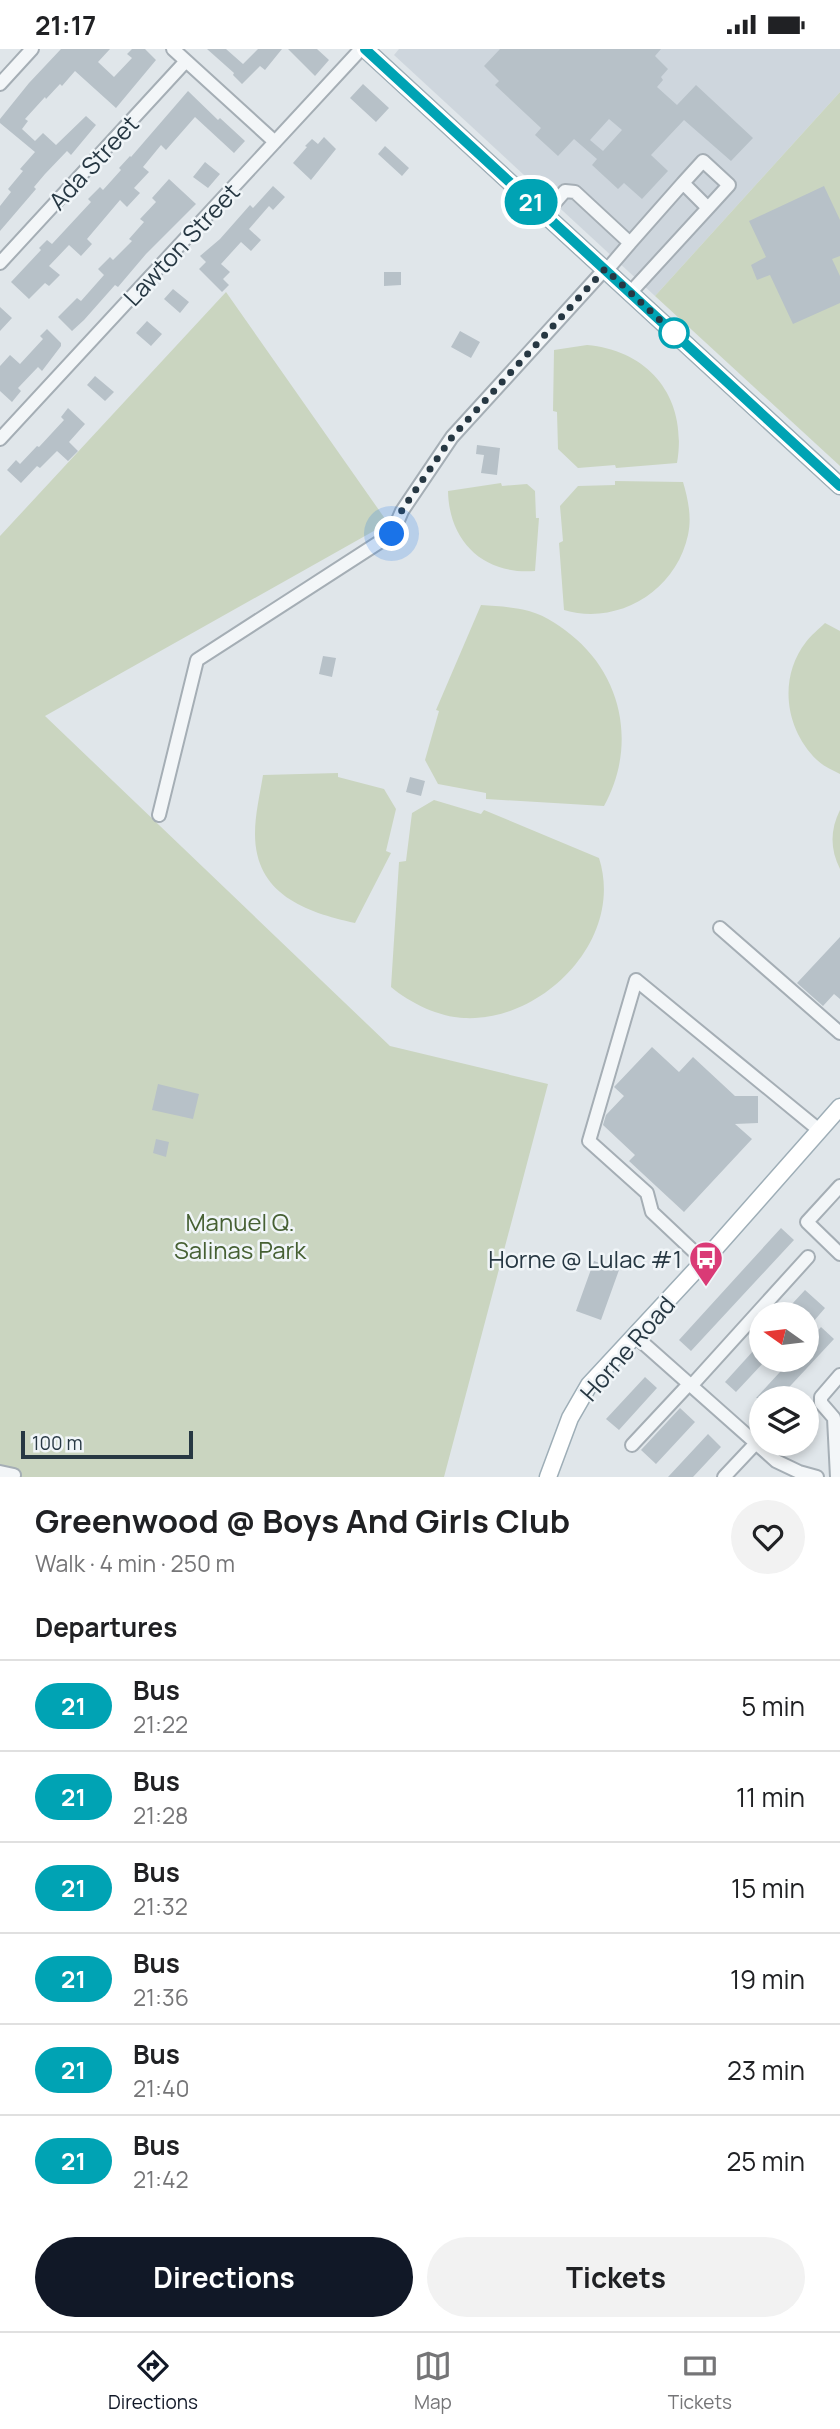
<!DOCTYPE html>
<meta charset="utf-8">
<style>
body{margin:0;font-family:Manrope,sans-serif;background:#f2f2f2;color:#202124;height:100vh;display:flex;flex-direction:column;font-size:26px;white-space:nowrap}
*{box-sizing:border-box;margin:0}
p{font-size:23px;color:#757577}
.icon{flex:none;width:38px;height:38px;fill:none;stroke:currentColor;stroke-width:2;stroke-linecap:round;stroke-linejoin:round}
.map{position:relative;height:1428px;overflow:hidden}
.drawer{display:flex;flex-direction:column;background:#fff;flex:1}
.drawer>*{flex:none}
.badge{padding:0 14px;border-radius:23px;font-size:24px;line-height:46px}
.needle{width:46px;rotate:284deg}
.buttons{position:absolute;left:749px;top:1253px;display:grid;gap:14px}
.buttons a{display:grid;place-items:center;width:70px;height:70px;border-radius:50%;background:#fff;box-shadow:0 4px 10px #0003;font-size:35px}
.scale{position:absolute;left:21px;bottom:18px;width:172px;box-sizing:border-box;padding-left:7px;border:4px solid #273843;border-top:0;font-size:19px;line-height:24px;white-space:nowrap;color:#273843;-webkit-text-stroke:5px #f0f5f8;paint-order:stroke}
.you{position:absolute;width:35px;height:35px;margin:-18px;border:5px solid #fff;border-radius:50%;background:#1a73e8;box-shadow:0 0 0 10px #1a73e833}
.map>.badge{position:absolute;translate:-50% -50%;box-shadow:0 0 0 4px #fff}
h2{padding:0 35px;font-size:26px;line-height:63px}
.round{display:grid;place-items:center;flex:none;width:74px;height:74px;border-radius:37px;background:#f2f2f2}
.overview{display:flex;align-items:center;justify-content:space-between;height:119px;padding:0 35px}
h1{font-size:33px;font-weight:700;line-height:52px}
.button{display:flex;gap:14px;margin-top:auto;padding:14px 35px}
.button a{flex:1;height:80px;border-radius:42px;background:#111827;color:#fff;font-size:28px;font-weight:700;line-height:80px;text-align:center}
.button a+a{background:#f2f2f2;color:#202124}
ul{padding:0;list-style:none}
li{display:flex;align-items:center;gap:21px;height:91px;padding:0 35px;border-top:2px solid #e0e0e0}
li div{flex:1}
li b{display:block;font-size:26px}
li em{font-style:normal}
li .badge{min-width:77px;font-weight:700;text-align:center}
.status{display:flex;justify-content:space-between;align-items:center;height:49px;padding:0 35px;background:#fff;direction:ltr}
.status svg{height:19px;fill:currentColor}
.dock{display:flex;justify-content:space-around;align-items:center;height:98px;border-top:2px solid #e0e0e0;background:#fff;font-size:19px;color:#757577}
.dock a{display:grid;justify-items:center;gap:4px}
.dock .active{color:#111827}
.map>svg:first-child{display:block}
</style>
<div class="status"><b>21:17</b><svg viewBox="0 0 49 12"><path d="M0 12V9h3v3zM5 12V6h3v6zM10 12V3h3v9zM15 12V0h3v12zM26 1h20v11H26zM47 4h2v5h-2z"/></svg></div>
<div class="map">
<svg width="840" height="1428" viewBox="0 0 840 1428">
<rect width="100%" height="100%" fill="#e0e6ea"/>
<path fill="#ced6dd" d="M399,0H840V43L655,247L394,6Z"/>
<path fill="#cad5c0" d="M840,43V417L655,247Z
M226,243L388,474L45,667L390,997L548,1035L444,1428H0V487Z
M587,296C651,302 688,350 677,414L616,419L615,416L578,419L558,400L557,363L553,362L554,301Z
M615,432L683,433C688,450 692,468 688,486C676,542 618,577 564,561L559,494L563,492L560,457L578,437L615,436Z
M501,434L502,437L527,435L535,442L536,469H539L535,522C484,526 449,493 448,442Z
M481,556C497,557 514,558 529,562C547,567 562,578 576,590C625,633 635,701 604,757L486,750V744L438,735L425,711L439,662L436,661Z
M825,574L840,582V725C832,721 823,717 817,711C785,680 778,629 806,593C811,586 819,580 825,574Z
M338,724V728L384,740L396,760L386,802L391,804L355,874C305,863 255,845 255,785C255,765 260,745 263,726Z
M434,751L481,765L484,761L599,809C625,890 543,973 464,969C439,968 410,954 391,938L399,813L406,812L412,764Z
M840,761V820C830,800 830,781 840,761Z"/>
<path fill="#b7c1c8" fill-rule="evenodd" d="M61,0H110L98,13L114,28L132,9L127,5L132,0H145L156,11L116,59L75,22L62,37L60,35L46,50L45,48L25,70L28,72L22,80L35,92L43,84L56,96L86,67L96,76L71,106L67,102L45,125L34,138L36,140L0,182V157L11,143L8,140L23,122L20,120L35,103L0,74V70L29,34Z
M207,0H226L243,15L258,0H282L265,21L260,17L242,35L233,26L234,24Z
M288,0H317L329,11L315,27Z
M500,0H661L655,7L668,20L661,28L663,31L657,38L677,56L696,36L753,89L731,112L684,71L651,106L668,122L642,150L624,134L618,140L592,116L597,110L574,90L558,107L535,86L541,79L495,36L499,32L484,17ZM609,70L622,81L603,102L590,91Z
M363,35L389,59L376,73L350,49Z
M188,42L218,71L220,69L245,92L234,104L195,68L166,101L161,96L143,118L149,123L134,139L140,144L127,158L120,151L87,190L92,195L81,207L69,196L49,217L60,226L49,237L45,234L29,250L11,233L41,201L39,199L47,191L52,195L91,153L88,150L100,138L103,141L121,121L119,119L130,107L131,108Z
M324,88L336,100L311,131L293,114L307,98L305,97L312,90L318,95Z
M385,97L409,119L402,127L378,105Z
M205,113L220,125L208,139L193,128Z
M169,130L196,155L146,205L118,238L115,236L84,271L72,282L58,268L77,249L81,252L104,226L98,220L110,208L113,211L132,192L129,190L144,173L140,170L156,153L152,149Z
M273,137L285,148L273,161L269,157L249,180L261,191L251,202L241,193L221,215L230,223L223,230L229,236L222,243L199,220L206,213L200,207L220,190L250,156L253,159Z
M824,137L840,171V207L832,210L840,227V254L793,275L770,226L757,231L751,216L766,208L749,172Z
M384,223H401V236L384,237Z
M173,240L189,253L180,264L164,250Z
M0,258L12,269L0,282Z
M147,272L162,285L151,297L136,284Z
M47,280L61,294V297L42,322L38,318L18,339L21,342L12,353L0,342V317L10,306L20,315L43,290L40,287Z
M460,282L480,293L471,309L451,298Z
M95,327L114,343L105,352L87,336Z
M68,359L85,375L69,393L78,402L68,412L57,402L40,419L37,417L21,434L7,421L16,411L20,415L37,397L39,398L64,371L61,368Z
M477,396L500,399L497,426L481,424L484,406L476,405Z
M323,607L336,609L332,628L319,625Z
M410,728L425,732L421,747L406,743Z
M840,888V950L834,945L823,957L797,934Z
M652,998L679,1023L693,1008L735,1047H758V1074L735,1075L752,1090L684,1163L629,1112L635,1106L603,1076L606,1066L624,1047L614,1038Z
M158,1035L199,1045L193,1070L152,1061Z
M156,1090L169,1093L166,1108L153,1104Z
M781,1179L794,1191L691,1302L679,1291Z
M594,1212L619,1221L601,1271L576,1262Z
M805,1241L825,1259L813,1273L807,1265H787L795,1257L792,1255Z
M821,1278L834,1290L779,1349H756L791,1311H807V1294Z
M754,1301L761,1311L765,1312L736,1343L725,1333Z
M645,1328L657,1339L619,1381L606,1370Z
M680,1359L695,1373L656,1415L641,1401Z
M708,1385L721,1398L693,1428H668Z"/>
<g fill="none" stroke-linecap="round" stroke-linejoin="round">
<g stroke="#a5aeb5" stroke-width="16">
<path id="minor" d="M173,0L275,93
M0,35L32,0
M683,134L703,112L729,136L708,159
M545,165L565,142L575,143L630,194L683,134L708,159L630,244
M0,214L186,12
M606,222L630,194
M0,390L361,0
M159,766L197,611L392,485L402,462L452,388L605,220
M720,879L840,984
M840,1137L807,1173L840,1205
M704,1212L652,1163L647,1144L589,1092L636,931L819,1081
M634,1286L776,1412L799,1423L817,1428
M692,1336L808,1208
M632,1396L690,1334
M0,1423L14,1426L13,1428
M724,1428L756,1394
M837,1428L834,1369L821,1354V1348L840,1326"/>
</g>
<g stroke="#9eaeb7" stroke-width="19">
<path id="major" d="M365,0L840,437
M548,1428L570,1369L589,1336L704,1212L840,1058"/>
</g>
<use href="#minor" stroke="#f3f6f8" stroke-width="12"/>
<use href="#major" stroke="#fff" stroke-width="16"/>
</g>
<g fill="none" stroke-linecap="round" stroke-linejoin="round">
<g stroke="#fff" stroke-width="16">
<path id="line" d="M365,0L840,437"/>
</g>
<use href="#line" stroke="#00a3b4" stroke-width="10"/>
<path stroke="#273843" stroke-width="7" stroke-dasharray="0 12.6" d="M392,485L402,461L452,388L605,220L674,284"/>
</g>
<defs>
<g id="bus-pin" transform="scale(1.75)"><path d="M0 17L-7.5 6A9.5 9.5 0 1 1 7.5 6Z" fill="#da3a76" stroke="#f0f5f8"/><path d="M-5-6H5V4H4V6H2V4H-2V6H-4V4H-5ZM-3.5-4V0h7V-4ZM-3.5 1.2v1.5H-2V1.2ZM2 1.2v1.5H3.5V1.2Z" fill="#fff"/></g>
</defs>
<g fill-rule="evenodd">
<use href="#bus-pin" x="706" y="1209"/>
</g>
<circle fill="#fff" stroke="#00a3b4" stroke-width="3.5" cx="674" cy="284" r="14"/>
<g text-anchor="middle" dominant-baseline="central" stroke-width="5" stroke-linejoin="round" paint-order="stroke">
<g font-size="24" fill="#273843" stroke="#f0f5f8">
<text transform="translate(93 113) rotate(-47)">Ada Street</text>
<text transform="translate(181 195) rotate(-47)">Lawton Street</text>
<text transform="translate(627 1299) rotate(-49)">Horne Road</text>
</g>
<g font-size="24" fill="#466033" stroke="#f0f5f8">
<text x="240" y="1172">Manuel Q.<tspan x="240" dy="28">Salinas Park</tspan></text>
</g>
<g font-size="24" fill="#273843" stroke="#f0f5f8" text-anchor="end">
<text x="682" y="1209">Horne @ Lulac #1</text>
</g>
</g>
</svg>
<div class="buttons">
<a><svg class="needle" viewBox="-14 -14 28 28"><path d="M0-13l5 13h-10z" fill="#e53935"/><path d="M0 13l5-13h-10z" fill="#757577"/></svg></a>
<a><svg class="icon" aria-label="layers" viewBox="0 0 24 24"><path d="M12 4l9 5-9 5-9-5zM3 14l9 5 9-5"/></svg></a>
</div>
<div class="scale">100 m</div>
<div class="you" style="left:392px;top:485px"></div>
<b class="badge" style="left:531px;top:153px;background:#00a3b4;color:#fff">21</b>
</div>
<section class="drawer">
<div class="overview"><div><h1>Greenwood @ Boys And Girls Club</h1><p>Walk · 4 min · 250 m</p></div><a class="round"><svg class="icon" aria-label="heart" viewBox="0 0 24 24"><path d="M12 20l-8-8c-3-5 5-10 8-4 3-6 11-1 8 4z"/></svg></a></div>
<h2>Departures</h2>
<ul>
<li><span class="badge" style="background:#00a3b4;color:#fff">21</span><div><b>Bus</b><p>21:22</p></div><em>5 min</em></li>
<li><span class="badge" style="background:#00a3b4;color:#fff">21</span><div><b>Bus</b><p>21:28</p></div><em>11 min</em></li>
<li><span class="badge" style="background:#00a3b4;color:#fff">21</span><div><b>Bus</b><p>21:32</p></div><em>15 min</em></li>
<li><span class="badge" style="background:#00a3b4;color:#fff">21</span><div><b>Bus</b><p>21:36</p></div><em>19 min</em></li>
<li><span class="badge" style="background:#00a3b4;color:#fff">21</span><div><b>Bus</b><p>21:40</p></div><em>23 min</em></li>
<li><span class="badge" style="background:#00a3b4;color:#fff">21</span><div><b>Bus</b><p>21:42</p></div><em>25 min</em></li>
</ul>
<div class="button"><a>Directions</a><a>Tickets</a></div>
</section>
<nav class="dock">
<a class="active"><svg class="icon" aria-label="directions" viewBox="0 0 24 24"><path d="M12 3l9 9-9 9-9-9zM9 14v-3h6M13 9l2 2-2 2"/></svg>Directions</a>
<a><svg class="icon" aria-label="map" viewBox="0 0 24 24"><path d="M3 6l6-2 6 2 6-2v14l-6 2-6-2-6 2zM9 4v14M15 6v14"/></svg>Map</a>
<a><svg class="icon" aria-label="tickets" viewBox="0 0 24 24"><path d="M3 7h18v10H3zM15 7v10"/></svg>Tickets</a>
</nav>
